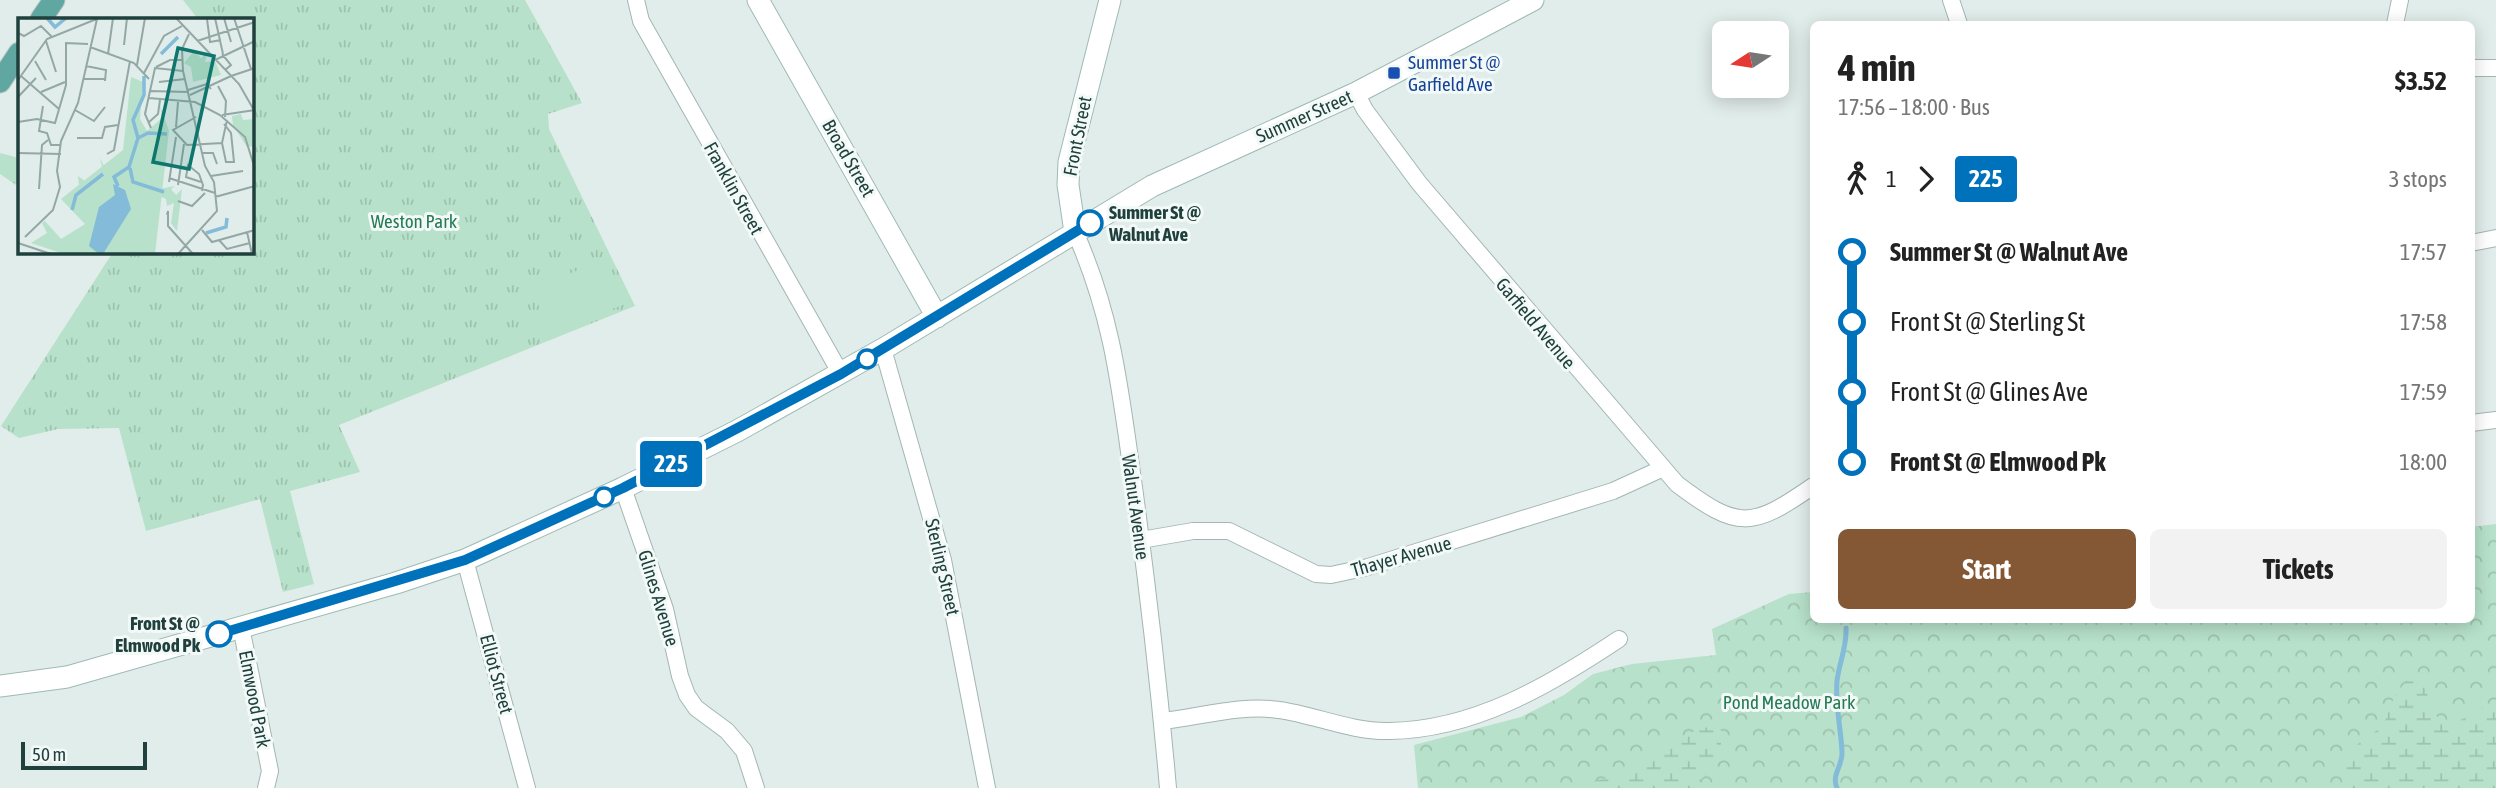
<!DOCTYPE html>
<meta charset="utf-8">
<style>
body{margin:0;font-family:"Asap Condensed",sans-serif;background:#f2f2f2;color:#222;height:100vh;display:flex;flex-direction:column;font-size:26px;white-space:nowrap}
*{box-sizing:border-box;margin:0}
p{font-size:23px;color:#767676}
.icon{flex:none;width:38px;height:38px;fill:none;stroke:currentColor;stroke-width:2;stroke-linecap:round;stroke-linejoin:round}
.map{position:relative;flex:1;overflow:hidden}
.side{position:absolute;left:1810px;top:21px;width:665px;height:602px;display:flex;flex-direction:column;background:#fff;border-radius:10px;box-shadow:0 4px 18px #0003}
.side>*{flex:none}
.badge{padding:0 14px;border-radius:5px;font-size:24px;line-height:46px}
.needle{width:46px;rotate:258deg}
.controls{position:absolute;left:1712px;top:21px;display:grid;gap:14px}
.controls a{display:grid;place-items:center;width:77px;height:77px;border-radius:10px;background:#fff;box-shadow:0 4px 18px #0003;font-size:35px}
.scale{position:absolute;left:21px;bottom:18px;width:126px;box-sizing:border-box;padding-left:7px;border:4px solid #1f403d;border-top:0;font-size:19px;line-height:24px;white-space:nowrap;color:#1f403d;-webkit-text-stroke:5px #f2f9f7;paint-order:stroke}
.map>.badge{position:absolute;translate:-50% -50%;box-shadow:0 0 0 4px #fff}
.legs{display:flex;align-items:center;gap:10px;height:77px;padding:0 28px;font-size:23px}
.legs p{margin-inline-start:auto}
.head{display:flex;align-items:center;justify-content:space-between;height:119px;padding:0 28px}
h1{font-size:38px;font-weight:700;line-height:52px}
.button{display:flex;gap:14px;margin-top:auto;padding:14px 28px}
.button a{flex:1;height:80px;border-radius:10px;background:#855835;color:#fff;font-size:28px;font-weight:700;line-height:80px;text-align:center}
.button a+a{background:#f2f2f2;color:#222}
ul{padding:0 28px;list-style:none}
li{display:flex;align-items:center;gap:24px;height:70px;font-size:26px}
li i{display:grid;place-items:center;width:10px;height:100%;margin:0 9px;background:currentColor}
li i::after{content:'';width:18px;height:18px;margin:-9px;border:5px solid;border-radius:50%;background:#fff}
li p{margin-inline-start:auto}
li:first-child i{background:linear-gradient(#0000 50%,currentColor 0)}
li:last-child i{background:linear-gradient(currentColor 50%,#0000 0)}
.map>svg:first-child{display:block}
</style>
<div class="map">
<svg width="2496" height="788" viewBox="0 0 2496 788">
<defs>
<pattern id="forest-crowns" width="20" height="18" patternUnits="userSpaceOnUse" patternTransform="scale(1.75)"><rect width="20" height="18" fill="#b7e1ca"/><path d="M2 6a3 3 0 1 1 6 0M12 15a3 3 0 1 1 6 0" fill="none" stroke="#9dc2ae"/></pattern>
<pattern id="wetland-marsh" width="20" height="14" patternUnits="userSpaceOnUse" patternTransform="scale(1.75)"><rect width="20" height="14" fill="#b7e1ca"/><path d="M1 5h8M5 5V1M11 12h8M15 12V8" fill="none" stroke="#9dc2ae"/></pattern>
<pattern id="park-tufts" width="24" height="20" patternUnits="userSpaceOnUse" patternTransform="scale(1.75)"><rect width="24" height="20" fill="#b7e1ca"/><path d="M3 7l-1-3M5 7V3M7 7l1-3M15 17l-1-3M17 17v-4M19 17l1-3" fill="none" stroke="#9dc2ae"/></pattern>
</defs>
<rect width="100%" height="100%" fill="#e1edea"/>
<path fill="url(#forest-crowns)" d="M2496,524V788H1418L1414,745L1521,717L1564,695L1593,674L1632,664L1716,655L1712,629L1789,594L1813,592V620H2471V527Z"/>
<path fill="url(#wetland-marsh)" d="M2419,676L2440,723L2457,722L2496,700V788H2351L2337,767L2358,744L2383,726L2394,697L2406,681Z
M1711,726L1722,731L1720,755L1695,788H1587L1584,782C1620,781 1644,757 1674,740C1685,734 1699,730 1711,726Z"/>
<path fill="url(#park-tufts)" d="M183,0H525L582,103L548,114L549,129L635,306L339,425L360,472L290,491L314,584L283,592L260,499L146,531L119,428L58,429L19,438L1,426L113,252H252V19H198Z
M0,153L19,158V187L0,174Z"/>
<path fill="#b7e1ca" d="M607,259L625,304L549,333L532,288Z"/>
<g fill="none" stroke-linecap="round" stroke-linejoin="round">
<path stroke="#83bbd8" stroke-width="5" d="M1837,788C1831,775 1843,765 1842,752C1841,728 1835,706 1837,681C1839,663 1847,647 1846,628"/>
<g stroke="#a3b6b3" stroke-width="18">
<path id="street" d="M636,0L641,21L841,374
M1951,0L1959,24
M2395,24L2400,0
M2471,68H2496
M1356,93L1365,110L1419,183L1677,484C1738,530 1751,529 1813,486
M1075,232C1113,317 1120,389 1133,480C1147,582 1159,685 1168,788
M2471,243L2496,238
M883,349L943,560L987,788
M2471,423L2496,420
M623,488L665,609L680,676L687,695L696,708L727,731L744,751L756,788
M1141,540L1193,531H1229L1316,574L1331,575L1368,567L1613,491L1661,469
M465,560L527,788
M241,627L270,771L266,788
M1162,721C1199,717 1242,704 1279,710C1316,715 1351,732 1389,731C1474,730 1550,685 1619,639"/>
</g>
<g stroke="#9ebab5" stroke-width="23">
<path id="secondary" d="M758,0L937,317
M1075,232L1068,185L1069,162L1110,0
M0,686L67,677L396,583L465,560L623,488L737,431L883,349L1152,186L1356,93L1533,0"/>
</g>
<g stroke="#c0cac9" stroke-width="23">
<path id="primary" d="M41,19L54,0
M0,82L19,53"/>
</g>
<use href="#street" stroke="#fff" stroke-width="16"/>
<use href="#secondary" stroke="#fff" stroke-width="21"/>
<use href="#primary" stroke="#60a7a2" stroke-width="21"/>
</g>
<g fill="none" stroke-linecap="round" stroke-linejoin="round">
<g stroke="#fff" stroke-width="16">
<path id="line-1" d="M219,634L465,560L623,488L841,374L1090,223"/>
</g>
<use href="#line-1" stroke="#0072bc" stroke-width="10"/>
</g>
<rect fill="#1a4fb4" stroke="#f2f9f7" stroke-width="2.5" x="1387" y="66" width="14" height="14" rx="3.5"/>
<g fill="#fff" stroke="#0072bc" stroke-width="3.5">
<circle cx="1090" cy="223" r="12"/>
<circle cx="867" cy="359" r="9"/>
<circle cx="604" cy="497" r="9"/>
<circle cx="219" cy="634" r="12"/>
</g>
<g text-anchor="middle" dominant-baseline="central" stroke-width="6" stroke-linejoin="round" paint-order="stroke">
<g font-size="19" fill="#164399" stroke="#f2f9f7" text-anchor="start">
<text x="1408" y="62">Summer St @<tspan x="1408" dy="22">Garfield Ave</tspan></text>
</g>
<g font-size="19" fill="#1f403d" stroke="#f2f9f7">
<text transform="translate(1304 116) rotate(-24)">Summer Street</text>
<text transform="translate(1077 136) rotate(-79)">Front Street</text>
<text transform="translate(849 158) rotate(60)">Broad Street</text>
<text transform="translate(734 188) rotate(61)">Franklin Street</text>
<text transform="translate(1536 323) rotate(50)">Garfield Avenue</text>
<text transform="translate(1136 507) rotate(82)">Walnut Avenue</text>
<text transform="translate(1401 556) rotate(-16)">Thayer Avenue</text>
<text transform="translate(943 567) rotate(77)">Sterling Street</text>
<text transform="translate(659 598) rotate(73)">Glines Avenue</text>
<text transform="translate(497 674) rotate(75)">Elliot Street</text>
<text transform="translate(255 699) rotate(79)">Elmwood Park</text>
</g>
<g font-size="19" font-weight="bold" fill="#1f403d" stroke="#f2f9f7" text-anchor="start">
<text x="1109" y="212">Summer St @<tspan x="1109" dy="22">Walnut Ave</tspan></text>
<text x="200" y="623" text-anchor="end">Front St @<tspan x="200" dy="22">Elmwood Pk</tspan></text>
</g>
<g font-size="19" fill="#257b56" stroke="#f2f9f7">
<text x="414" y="221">Weston Park</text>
<text x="1789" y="702">Pond Meadow Park</text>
</g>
</g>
<g transform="translate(18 18)">
<rect width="236" height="236" fill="#e1edea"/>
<path d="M113,59L125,64L122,101L129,113L144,100L142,87L151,113L137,236H46L13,225L29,215L24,205L27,203L43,221L67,206L43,181L105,132Z" fill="#b7e1ca"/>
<path d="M123,80L119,111L123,114L122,106L130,115L118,126L127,137L141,141L145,155L137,156L144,164L139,166L141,171L157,168L153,171L158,177L164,171L159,213L153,205L156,185L149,188L148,181L116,166L109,151L100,157L99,163L86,157L82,140L87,150L94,148L99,153L112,137L119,120L107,119L114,111ZM118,133L123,142L137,144L134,171L116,160L113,140ZM84,155L62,177L55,193L56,184L50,177L61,167L60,158L71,166L67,170Z" fill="#b7e1ca" fill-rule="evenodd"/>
<path d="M223,96L225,102L236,101L235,128L229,129L215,107L214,98Z" fill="#b7e1ca"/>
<path d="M176,33L183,40L189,35L187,44L197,43L203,57L175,64L173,49L166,45Z" fill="#b7e1ca"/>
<path d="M95,166L107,172L113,191L85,236H81L71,228L81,189L97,177Z" fill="#83bbd8"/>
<path fill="none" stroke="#83bbd8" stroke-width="3.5" d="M29,0L37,9L48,0M143,36L160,19M120,120L130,115L149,116M112,150L115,164L146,174M100,168L96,159L111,149L120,120L115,102L126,77V58M54,192L58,177L85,156M188,215L208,209L209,200"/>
<path fill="none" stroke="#93a8a5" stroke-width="2" d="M158,0L221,66L237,94M197,0L205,36M206,0L213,24M216,0L233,51M189,1L192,24L203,22M0,15L6,18L23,8L34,19M28,23L38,54M179,23L237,4M106,27L109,0M72,29L116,45L131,61M90,36L95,0M204,36L213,47L207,52M197,42L237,23M17,43L28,62M119,47L127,0M68,48L88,52L87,63M138,49L152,42H165M126,55L146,18L164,8M3,58L41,91M213,58L237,50M66,61H88M0,62L29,21L81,0M141,64L167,61M200,68L208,83L207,99M170,72L189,66L193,71M131,73L171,74M23,74L47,64M172,77L213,58M0,79L18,60M131,80L177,84L202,97L227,119L237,151M25,88L21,113L29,115L33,127H43M57,92L76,103L87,89M204,97L237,92M178,99L155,112L169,127L204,125L209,102M0,104L19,101L37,105L48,67V25L70,26M130,105L140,96L142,82M158,109L160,84M133,110L127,96L137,50L165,53M59,120H84L87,109L100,107M204,125L208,144H216L213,115L206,106M0,135L43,136M184,135H195L199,146M89,136L96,132L112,43M193,158L225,153M151,160L197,175M151,164L158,119M183,164L168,159L170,147L181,156L185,167L184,173M160,167L166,126M21,171L24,127L30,122M197,179L237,168M160,183L174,188L187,175M149,197L150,193V208L175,236M184,212L194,224L237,212M229,214L234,236M7,219L35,192L42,169L39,153L43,123L60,85L79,1M201,222L209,231L232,225M0,225L33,236M160,236L199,193L196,164L187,148L165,53L164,31L171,16"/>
<path fill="#0f766e" fill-opacity="0.15" stroke="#0f766e" stroke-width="3.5" d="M160,30L196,38L171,151L135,144Z"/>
<rect width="236" height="236" fill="none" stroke="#1f403d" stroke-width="3.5"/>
</g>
</svg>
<div class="controls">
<a><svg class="needle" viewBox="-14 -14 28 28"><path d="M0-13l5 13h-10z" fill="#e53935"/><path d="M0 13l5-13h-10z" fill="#767676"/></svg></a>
</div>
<div class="scale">50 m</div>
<b class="badge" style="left:671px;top:464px;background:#0072bc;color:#fff">225</b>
<section class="side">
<div class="head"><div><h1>4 min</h1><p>17:56 – 18:00 · Bus</p></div><b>$3.52</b></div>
<div class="legs"><svg class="icon" aria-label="walk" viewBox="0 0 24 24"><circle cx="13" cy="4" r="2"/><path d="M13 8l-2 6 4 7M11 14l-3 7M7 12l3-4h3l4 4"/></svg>1<svg class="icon" aria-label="forward" viewBox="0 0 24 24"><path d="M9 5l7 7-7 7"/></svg><b class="badge" style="background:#0072bc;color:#fff">225</b><p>3 stops</p></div>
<ul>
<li><i style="color:#0072bc"></i><b>Summer St @ Walnut Ave</b><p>17:57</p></li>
<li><i style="color:#0072bc"></i><span>Front St @ Sterling St</span><p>17:58</p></li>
<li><i style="color:#0072bc"></i><span>Front St @ Glines Ave</span><p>17:59</p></li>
<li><i style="color:#0072bc"></i><b>Front St @ Elmwood Pk</b><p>18:00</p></li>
</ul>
<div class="button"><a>Start</a><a>Tickets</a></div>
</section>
</div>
